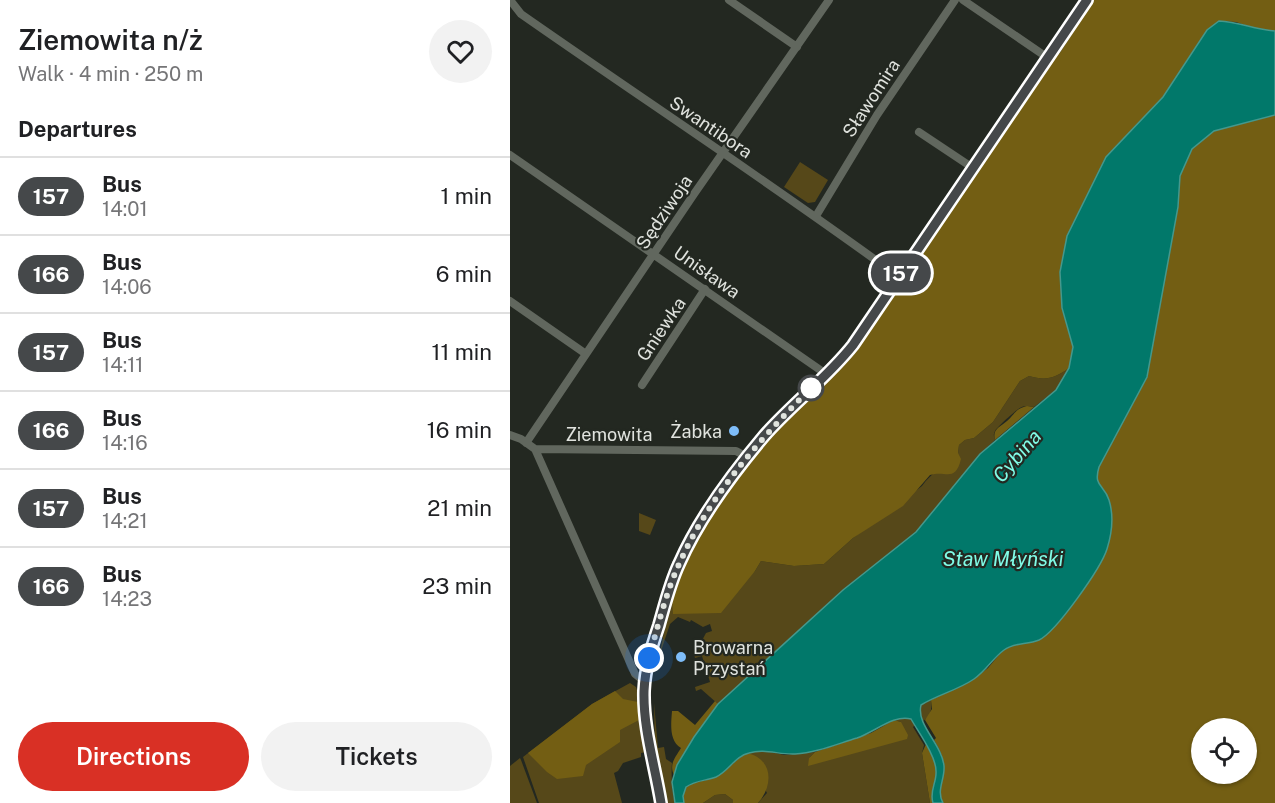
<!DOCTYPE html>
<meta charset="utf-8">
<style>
body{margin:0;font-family:"Public Sans",sans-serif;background:#f2f2f2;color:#202124;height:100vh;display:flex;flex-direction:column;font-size:22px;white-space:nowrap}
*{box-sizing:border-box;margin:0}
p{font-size:20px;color:#757577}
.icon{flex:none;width:33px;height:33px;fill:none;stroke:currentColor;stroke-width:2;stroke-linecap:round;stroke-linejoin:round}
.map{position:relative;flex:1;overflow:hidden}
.sheet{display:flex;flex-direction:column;background:#fff;width:510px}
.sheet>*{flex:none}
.badge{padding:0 12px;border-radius:20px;font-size:21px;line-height:39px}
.buttons{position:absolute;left:681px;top:718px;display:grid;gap:12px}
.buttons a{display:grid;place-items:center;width:66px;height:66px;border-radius:50%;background:#fff;box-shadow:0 2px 4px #0004;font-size:30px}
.you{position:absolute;width:30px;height:30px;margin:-15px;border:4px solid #fff;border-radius:50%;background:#1a73e8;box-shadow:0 0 0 9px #1a73e833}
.map>.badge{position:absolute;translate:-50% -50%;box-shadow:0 0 0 3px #fff}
h2{padding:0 18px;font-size:22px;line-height:54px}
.round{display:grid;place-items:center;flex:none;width:63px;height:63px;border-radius:32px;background:#f2f2f2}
.summary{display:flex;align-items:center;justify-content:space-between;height:102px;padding:0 18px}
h1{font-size:28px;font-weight:600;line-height:45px}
.action{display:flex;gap:12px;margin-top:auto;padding:12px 18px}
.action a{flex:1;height:69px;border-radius:36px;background:#d93025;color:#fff;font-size:24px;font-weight:600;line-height:69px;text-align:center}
.action a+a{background:#f2f2f2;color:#202124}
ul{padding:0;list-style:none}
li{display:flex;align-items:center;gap:18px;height:78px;padding:0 18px;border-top:2px solid #e0e0e0}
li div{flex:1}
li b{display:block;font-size:22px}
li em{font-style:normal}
li .badge{min-width:66px;font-weight:700;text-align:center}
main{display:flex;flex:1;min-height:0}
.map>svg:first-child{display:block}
</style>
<main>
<section class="sheet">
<div class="summary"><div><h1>Ziemowita n/ż</h1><p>Walk · 4 min · 250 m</p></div><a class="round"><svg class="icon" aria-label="heart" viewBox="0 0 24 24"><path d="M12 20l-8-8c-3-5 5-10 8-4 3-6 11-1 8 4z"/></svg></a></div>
<h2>Departures</h2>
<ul>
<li><span class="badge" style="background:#45484a;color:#fff">157</span><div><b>Bus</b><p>14:01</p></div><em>1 min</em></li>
<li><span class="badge" style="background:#45484a;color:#fff">166</span><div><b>Bus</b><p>14:06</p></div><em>6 min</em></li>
<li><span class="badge" style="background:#45484a;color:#fff">157</span><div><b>Bus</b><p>14:11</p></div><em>11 min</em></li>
<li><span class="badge" style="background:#45484a;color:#fff">166</span><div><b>Bus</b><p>14:16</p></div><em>16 min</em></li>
<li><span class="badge" style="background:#45484a;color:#fff">157</span><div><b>Bus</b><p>14:21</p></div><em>21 min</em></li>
<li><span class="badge" style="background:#45484a;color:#fff">166</span><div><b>Bus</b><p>14:23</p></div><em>23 min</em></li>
</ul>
<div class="action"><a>Directions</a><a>Tickets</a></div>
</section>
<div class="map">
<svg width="765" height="803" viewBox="0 0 765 803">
<rect width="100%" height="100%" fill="#232821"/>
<path fill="#564819" d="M290,162L318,180L305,202L298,203L274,187Z
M559,368L546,390L524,407C519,406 514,405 510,408C507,409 486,428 485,431C483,435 484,436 485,440L470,454L406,532L333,590L208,704L191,689L186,691L185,687L200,682L192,656L185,658L183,651L187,650L196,633L202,631L200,624L193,627L181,620L180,622L168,617L160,624L147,663C154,640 155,619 162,597L184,613L191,612L245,571L251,561L284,566L314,564L343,538L412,486C421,473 436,464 448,453L449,445L455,440L464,438L483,422L510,381L519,376C536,381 545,378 559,368Z
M129,513L146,520L140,535L129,531Z
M120,683L126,687L128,693L129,720L136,752L131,753V757L113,763L108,771L104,773L112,803H29L13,757L82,704Z
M421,700C422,709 421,716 413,721L409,714L411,705Z
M144,703L148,748L154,747L156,759L162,763C161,773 162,792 165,803H156L145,748Z
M392,717L401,719L405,725L403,727L414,745L412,753L420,803H248L257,793L236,753L254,750L274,755L305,752L299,758L391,722L384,720Z
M10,758L11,760L27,803H0V766Z
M215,794L223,800V803H193L205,795Z"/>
<path fill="#735e13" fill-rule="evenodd" d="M583,0H765V31L749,30L726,22L709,21L697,30L653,97L596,157L557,237L550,272L552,308L563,347L559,368C545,378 536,381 519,376L510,381L483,422L464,438L455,440L449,445L448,453L451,459C445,483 436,470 420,475L393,506L343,538L314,564L284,566L251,561L245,571L211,613L163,614L162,597L170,573L180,550L208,504L239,461L270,424L313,386L311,384L546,53L549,54L564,31L562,29Z
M765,115V803H433C426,790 434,782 434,768C434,758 429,748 424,740L426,738L415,720L422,709L421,700L462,680L478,668L493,650L505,644L527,641L598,497C589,487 585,481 589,467L637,377L668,207L670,176L682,149L704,131ZM692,729H736V774H692Z
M517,406L524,407L485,440C482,429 490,427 497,421C506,413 505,409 517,406Z
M105,691L113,699L128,702L129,720L110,730V742L76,765L73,776L47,779L37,772L18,753L82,704Z
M205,701L208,704L184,737L164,775C159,764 165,758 171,748C159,741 161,724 162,711H168L185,725Z
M384,720L391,722L398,735L397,739L298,766L299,758L305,752L361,733Z
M416,744C420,752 427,763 427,773C426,783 420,792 423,803H420L412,753Z
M236,753C263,758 264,785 248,803H223V800L215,794L205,795L193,803H174L173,796L176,787C186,780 199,781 209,775C219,769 226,759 236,753Z"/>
<path fill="#01786a" stroke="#44988d" stroke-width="1.5" d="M709,21C730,22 745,30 765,31V115L704,131L682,149L670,176L668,207L637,377L589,467C583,487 594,484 599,500C604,516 602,533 597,549C591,568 546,632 529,640C517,645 504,642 494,650C483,658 476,671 464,679C448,690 427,695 411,705C406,725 432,744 434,766C435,780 426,790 433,803H423C419,791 427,782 426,771C426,756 409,733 401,719C384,714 365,732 347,738C327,744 306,753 285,754C269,755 255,748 239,753C225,756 219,771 206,777C196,781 186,780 176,787L173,796L174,803H165L162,782L167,765L184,737L208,704L333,590L406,532L470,454L546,390L559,368L563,347L552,308L550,272L557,236L596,157L653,97L697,30Z"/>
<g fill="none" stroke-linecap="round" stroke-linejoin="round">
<path stroke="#61675e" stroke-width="8" d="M0,0L11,14C137,102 265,186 389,277
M219,0L287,47
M453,0L538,58
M409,132L463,168
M0,155L316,374
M306,216L367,115L445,0
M0,301L76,354
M132,385L195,289
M0,435L11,439L25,449L226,451L237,457
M16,443L184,194L319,0
M25,449L125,674L135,682"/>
<path stroke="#61675e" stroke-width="9" d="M151,803C145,767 133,728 134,691C135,668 142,646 149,625C155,604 160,583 169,564C188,519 222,473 254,436C282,404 317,378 343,344L577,0"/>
</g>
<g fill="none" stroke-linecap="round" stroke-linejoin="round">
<g stroke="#fff" stroke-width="14">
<path id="line" d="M151,803C145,766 133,728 134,691C135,668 142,646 149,625C155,604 160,583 169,564C189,518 222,474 254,436C282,404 317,378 343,345L577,0"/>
</g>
<use href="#line" stroke="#45484a" stroke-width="9"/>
<path stroke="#e0e3de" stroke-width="6" stroke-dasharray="0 10.8" d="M139,658C148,626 156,592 170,562C200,495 251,438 301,388"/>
</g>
<circle fill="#fff" stroke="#45484a" stroke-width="3" cx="301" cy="388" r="12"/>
<g fill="#7ebdf9" stroke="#232821" stroke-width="2">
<circle cx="224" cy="431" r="6"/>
<circle cx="171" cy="657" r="6"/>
</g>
<g text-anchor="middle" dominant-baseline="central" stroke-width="4.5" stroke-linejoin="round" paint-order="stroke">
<g font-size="18" fill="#e0e3de" stroke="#232821">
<text transform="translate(361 98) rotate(-57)">Sławomira</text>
<text transform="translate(201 127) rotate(34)">Swantibora</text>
<text transform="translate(154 212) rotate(-56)">Sędziwoja</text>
<text transform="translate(197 272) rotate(35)">Unisława</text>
<text transform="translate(151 329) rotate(-56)">Gniewka</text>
<text x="99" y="434">Ziemowita</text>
</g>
<g font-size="18" fill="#e0e3de" stroke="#232821" text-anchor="end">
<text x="212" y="431">Żabka</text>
<text x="183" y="647" text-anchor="start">Browarna<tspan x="183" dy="21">Przystań</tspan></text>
</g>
<g font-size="20" font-style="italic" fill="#80fce7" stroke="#232821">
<text transform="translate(507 456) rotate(-49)">Cybina</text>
<text x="493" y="559">Staw Młyński</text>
</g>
</g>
</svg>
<div class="buttons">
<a><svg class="icon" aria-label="locate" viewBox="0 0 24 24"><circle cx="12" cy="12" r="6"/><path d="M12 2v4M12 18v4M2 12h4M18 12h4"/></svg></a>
</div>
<div class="you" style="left:139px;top:658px"></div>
<b class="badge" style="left:391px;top:273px;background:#45484a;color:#fff">157</b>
</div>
</main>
